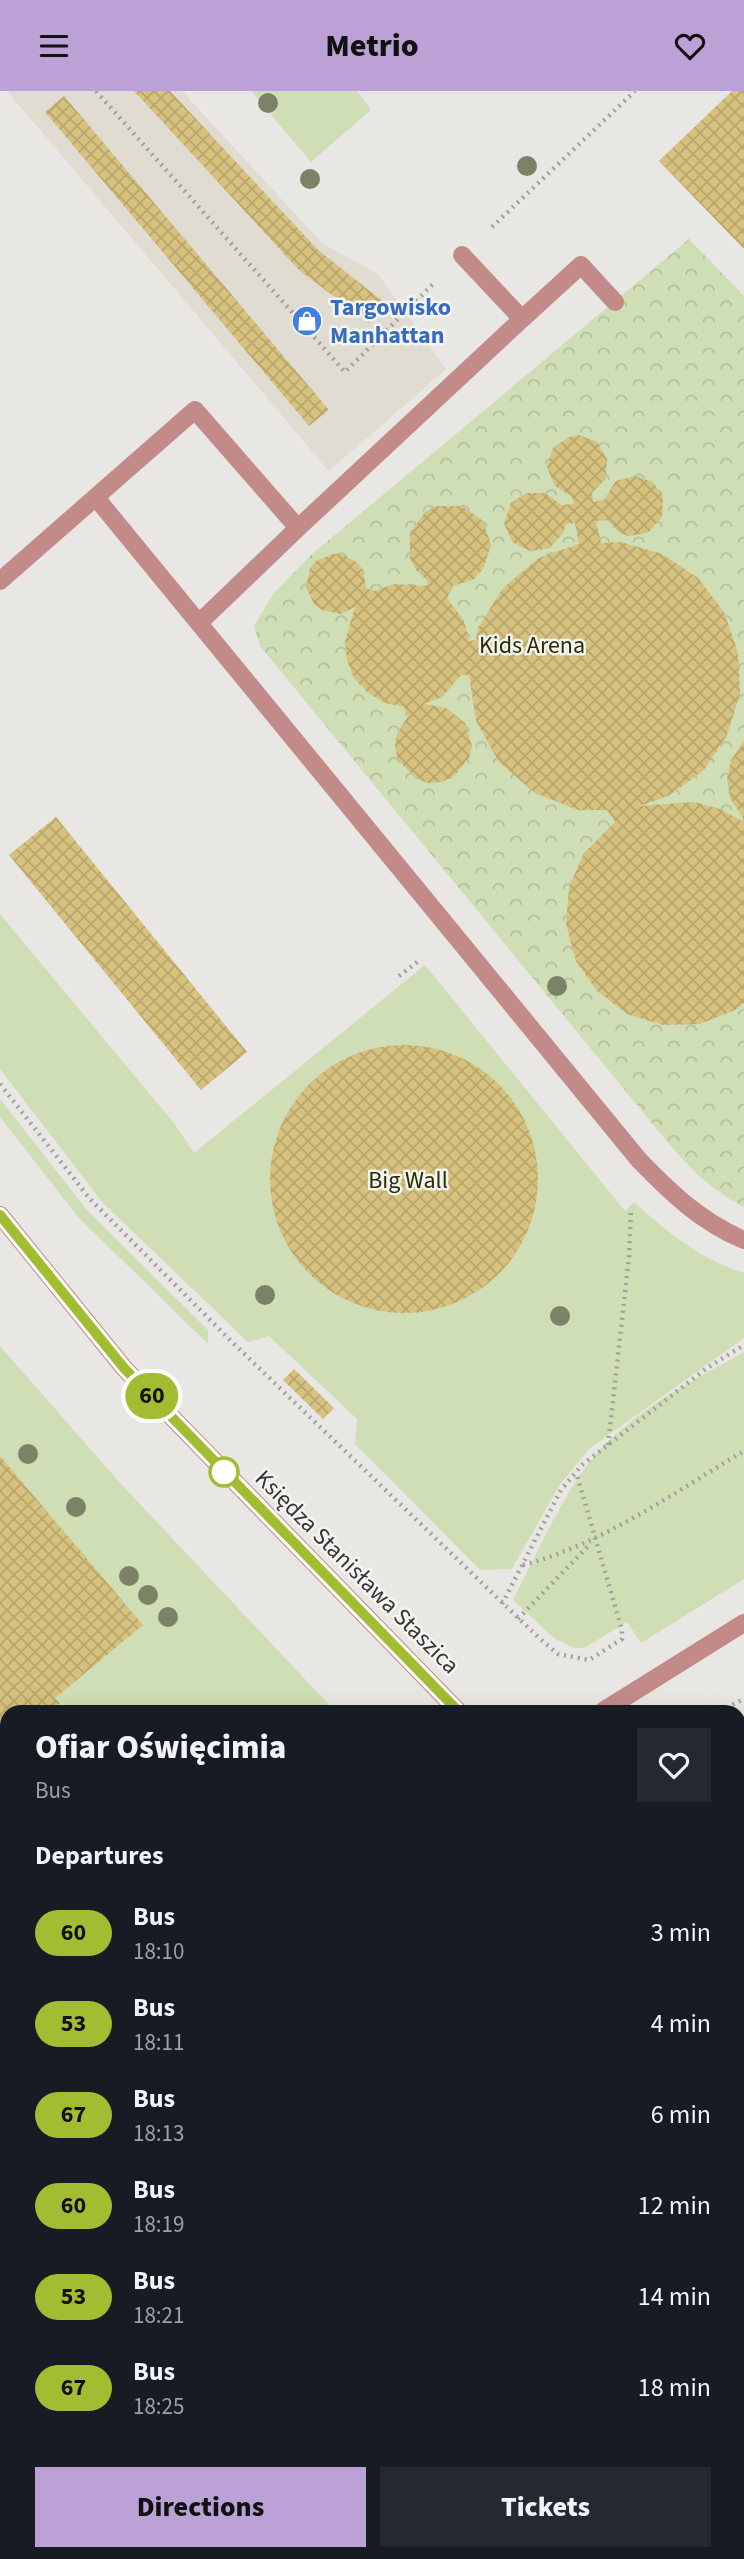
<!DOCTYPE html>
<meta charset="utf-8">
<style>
body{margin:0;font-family:"Source Sans 3",sans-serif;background:#242831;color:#f1f3f6;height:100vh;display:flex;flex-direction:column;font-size:26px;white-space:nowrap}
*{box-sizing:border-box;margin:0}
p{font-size:23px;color:#9ea1a6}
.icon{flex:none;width:38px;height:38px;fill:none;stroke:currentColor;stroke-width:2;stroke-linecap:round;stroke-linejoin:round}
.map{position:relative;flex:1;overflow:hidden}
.side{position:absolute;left:0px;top:1614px;width:746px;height:856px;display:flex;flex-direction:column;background:#171b24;border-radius:21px 21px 0 0;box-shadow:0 7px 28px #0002}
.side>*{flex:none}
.badge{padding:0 14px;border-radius:23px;font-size:24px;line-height:46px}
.map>.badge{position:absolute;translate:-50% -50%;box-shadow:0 0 0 4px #fff}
h2{padding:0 35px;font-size:26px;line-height:63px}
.round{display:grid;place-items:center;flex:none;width:74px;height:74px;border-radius:0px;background:#242831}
.headline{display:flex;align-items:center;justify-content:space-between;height:119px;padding:0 35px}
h1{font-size:33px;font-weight:800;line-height:52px}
.primary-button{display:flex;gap:14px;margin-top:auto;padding:14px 35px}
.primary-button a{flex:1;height:80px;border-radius:0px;background:#bca1d7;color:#111;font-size:28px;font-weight:800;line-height:80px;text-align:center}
.primary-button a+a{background:#242831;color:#f1f3f6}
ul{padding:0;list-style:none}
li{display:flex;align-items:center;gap:21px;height:91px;padding:0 35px}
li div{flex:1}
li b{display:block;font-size:26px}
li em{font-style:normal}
li .badge{min-width:77px;font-weight:700;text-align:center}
header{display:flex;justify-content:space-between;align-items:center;height:91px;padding:0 35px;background:#bca1d7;color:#111;font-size:32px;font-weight:800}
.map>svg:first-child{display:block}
</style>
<header><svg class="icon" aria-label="menu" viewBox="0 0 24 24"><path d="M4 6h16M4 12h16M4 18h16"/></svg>Metrio<svg class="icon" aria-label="heart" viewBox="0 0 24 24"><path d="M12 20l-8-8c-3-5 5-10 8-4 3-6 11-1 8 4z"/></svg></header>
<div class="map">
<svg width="744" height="2468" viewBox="0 0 744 2468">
<defs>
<pattern id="park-crowns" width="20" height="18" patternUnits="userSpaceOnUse" patternTransform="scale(1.75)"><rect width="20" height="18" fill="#d0deb5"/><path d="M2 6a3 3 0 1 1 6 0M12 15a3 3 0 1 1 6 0" fill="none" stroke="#b3bf9c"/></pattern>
<pattern id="building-cross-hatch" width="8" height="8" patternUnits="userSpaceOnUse" patternTransform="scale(1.75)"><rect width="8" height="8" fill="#d6c17e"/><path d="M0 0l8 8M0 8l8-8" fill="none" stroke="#b8a66d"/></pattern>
</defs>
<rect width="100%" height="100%" fill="#e8e7e3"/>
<path fill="#e0dcd1" d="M7,0H182L322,152L378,183L446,278L329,380Z"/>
<path fill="#d0deb5" d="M251,0H357L371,19L311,71Z
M0,823L174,1032L194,1062L425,874L625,1120L634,1111C666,1140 701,1169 744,1182V1247L589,1358L559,1395L512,1478L480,1479L355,1353L357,1328L269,1245L248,1251L103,1112L0,978Z
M0,1008L87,1119L208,1239V1253L78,1126L0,1026Z
M0,1255L121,1393L335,1620H7V2269L0,2276Z
M744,1261V1488L641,1552L627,1531L584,1557H574L554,1547L513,1509C537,1463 557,1415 588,1373C626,1323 691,1291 744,1261Z
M744,1623V1738L739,1741L738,1625Z
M738,1818L744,1829V1960L738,1948Z
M739,2368L744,2379V2468H486L483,2462H738Z
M181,2462L184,2468H44L41,2463Z
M228,2462H465L469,2468H231Z"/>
<path fill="url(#park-crowns)" d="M689,148L744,205V1116C708,1098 685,1072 660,1042L260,555L254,535L274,502L311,464Z"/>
<path fill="url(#building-cross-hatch)" d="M134,0H170L318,159L385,212L369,232L299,179Z
M732,0H744V158L659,70Z
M64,5L329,319L309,335L45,21Z
M579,344L597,351L607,368L606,387L592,402L593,411L604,409L616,390L635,385L653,391L663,407L662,426L648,442L628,445L619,441L607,429L596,430L601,452L621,451L662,463L698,487L724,521L738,561L740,603L727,644L704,679L670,704L640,715L694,711L720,718L744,731V912L735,919L700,933L663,934L627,923L597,900L576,870L566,833L569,796L584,762L615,731L607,719H578L535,702L499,671L476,630L469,584H461L442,606L424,613L446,617L465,632L472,655L469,667L453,686L441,691L428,692L416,687L398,669L395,656L397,643L408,625L404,616L385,612L368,602L354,587L347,569L345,550L355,516L341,523L322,519L314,513L306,496L310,477L316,470L333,463H342L358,472L363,479L366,497L374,500L394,493L426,495L428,490L416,479L410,467V442L425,421L436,415H462L483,430L491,454L483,478L474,488L453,495L447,507L464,530L469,550L476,549L478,537L503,497L539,467L579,453L575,432L566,433L563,442L550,457L530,460L512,451L504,432L511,412L526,402H545L561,414L574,413L572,406L555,395L547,376L553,357L569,346Z
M744,650V729L730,707L727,688L731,669Z
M56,726L247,961L201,999L9,764Z
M270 1088a134 134 0 1 1 268 0a134 134 0 1 1-268 0Z
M294,1278L334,1317L323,1328L283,1289Z
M0,1365L143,1534L55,1607L60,1612L50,1620H7V1686L0,1692Z"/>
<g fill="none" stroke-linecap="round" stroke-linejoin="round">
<path stroke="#a1a09c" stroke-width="4.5" stroke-dasharray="2 5" stroke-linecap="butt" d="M96,0L345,281L435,191
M492,136L635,0
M399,885L421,868
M0,993L90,1108L232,1251L539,1547L558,1563L589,1569L622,1548V1539L576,1381
M608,1354L629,1166L631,1118
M523,1474C603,1453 673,1402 744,1360
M502,1513L561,1399L582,1374L707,1277L744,1254
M518,1528L591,1452
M720,1620L744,1608
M738,1653L744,1656
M738,1851H744
M738,1973L744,1984"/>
<path stroke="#c28b8a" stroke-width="18" d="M522,228L581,174L615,211
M97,408L639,1069C671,1102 701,1131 744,1149
M298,437L522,228L462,164
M0,490L195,319L298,437L200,531
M0,1124L124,1277L458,1620
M603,1620L744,1532
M738,2122L744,2134
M0,2386L7,2379
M0,2429L7,2438
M24,2462L28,2468"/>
</g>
<g fill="#7c8266">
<circle cx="268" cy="12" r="10"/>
<circle cx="527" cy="75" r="10"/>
<circle cx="310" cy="88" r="10"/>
<circle cx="557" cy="895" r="10"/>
<circle cx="265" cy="1204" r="10"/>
<circle cx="560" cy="1225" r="10"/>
<circle cx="28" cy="1363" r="10"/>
<circle cx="76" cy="1416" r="10"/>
<circle cx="129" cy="1485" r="10"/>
<circle cx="148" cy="1504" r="10"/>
<circle cx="168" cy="1526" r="10"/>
</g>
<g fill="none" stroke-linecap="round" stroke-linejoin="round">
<g stroke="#fff" stroke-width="16">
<path id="line" d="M0,1124L124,1277L458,1620"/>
</g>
<use href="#line" stroke="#a2bd31" stroke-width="10"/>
</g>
<defs>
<g id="shop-disc" transform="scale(1.575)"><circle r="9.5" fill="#3f7fe0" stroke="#f6f4f0"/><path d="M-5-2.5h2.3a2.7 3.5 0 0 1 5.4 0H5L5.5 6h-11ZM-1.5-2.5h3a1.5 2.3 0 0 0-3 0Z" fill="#fff"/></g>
</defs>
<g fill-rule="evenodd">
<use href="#shop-disc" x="307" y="230"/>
</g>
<circle fill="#fff" stroke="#a2bd31" stroke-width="3.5" cx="224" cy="1381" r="14"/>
<g text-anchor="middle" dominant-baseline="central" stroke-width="5" stroke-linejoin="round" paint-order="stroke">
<g font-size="24" font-weight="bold" fill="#366cbe" stroke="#f6f4f0" text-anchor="start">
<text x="330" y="216">Targowisko<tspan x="330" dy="28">Manhattan</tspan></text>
</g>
<g font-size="24" fill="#243000" stroke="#f6f4f0">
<text x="532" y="554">Kids Arena</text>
<text x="408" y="1089">Big Wall</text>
</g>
<g font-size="24" fill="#363533" stroke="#f6f4f0">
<text transform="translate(357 1481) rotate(45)">Księdza Stanisława Staszica</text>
</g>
</g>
</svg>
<b class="badge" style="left:152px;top:1305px;background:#a2bd31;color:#111">60</b>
<section class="side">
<div class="headline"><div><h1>Ofiar Oświęcimia</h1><p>Bus</p></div><a class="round"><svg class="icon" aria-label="heart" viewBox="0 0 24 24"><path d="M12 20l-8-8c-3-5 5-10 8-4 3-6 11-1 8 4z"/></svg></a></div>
<h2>Departures</h2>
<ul>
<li><span class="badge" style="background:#a2bd31;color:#111">60</span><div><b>Bus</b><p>18:10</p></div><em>3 min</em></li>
<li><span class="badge" style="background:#a2bd31;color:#111">53</span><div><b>Bus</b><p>18:11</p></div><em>4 min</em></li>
<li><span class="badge" style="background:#a2bd31;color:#111">67</span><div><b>Bus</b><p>18:13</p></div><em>6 min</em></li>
<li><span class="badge" style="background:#a2bd31;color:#111">60</span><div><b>Bus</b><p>18:19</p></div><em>12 min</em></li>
<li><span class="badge" style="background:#a2bd31;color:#111">53</span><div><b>Bus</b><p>18:21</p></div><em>14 min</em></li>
<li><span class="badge" style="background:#a2bd31;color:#111">67</span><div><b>Bus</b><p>18:25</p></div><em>18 min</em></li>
</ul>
<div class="primary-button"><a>Directions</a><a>Tickets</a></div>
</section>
</div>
